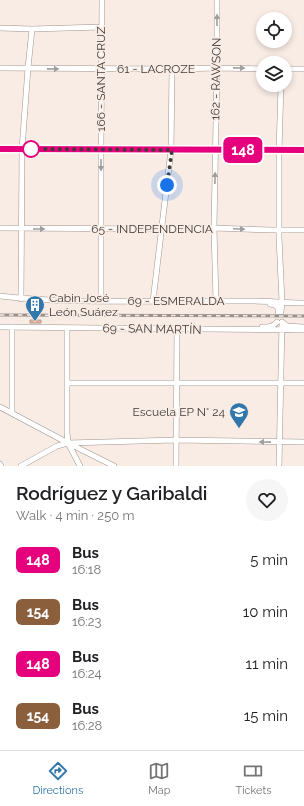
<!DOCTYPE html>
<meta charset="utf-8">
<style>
body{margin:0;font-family:Raleway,sans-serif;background:#f6f6f6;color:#202124;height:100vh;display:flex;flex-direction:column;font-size:15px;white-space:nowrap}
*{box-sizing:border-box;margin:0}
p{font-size:13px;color:#757577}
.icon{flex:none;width:22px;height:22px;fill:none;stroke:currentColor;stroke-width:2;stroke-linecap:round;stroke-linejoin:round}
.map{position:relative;height:466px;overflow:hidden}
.sheet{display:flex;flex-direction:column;background:#fff;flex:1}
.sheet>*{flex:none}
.badge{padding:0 8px;border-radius:6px;font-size:14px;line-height:26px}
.fabs{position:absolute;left:256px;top:12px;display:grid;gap:8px}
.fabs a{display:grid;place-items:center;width:36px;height:36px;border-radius:50%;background:#fff;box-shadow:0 2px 6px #0003;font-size:20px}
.you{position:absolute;width:20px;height:20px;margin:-10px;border:3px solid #fff;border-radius:50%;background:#1a73e8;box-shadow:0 0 0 6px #1a73e833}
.map>.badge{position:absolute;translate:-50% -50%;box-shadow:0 0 0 2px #fff}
.round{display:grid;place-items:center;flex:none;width:42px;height:42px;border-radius:21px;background:#f6f6f6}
.summary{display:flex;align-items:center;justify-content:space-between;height:68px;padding:0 16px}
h1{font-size:19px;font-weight:600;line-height:30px}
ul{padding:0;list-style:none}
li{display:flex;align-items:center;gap:12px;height:52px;padding:0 16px}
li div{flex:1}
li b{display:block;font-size:15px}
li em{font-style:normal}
li .badge{min-width:44px;font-weight:700;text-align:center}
.dock{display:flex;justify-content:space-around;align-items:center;height:56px;border-top:1px solid #e0e0e0;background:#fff;font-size:11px;color:#757577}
.dock a{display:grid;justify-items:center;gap:2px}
.dock .on{color:#3177ac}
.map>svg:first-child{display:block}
</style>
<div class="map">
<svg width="304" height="466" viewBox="0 0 304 466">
<rect width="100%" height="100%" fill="#f9ece5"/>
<path fill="#f0ae89" stroke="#ab9f98" d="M30,320H41V323H30Z"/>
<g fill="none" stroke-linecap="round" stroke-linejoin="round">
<g stroke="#a0948d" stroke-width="6">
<path id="minor" d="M0,28L32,29L102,27
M0,68L172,69L217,68L263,69
M285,69H304
M281,85L279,151V237L282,302L281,312
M0,149L304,150
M0,228L162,229L214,228L272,230H304
M0,296C59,303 120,301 179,301C203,301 226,301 249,301C268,301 286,303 304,303
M21,299L22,149L28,68L32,29
M101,301V149L102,0
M153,301L171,150L172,69
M216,301L214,228L217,68V0
M270,304L275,305L278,308V312
M282,322L287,326L303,327
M0,327L304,330
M12,327V413
M262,327C268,327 273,327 277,322
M67,328V432L68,443L80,466
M67,383H304
M0,407L68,443L114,466
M0,464L1,466
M21,466L57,446L68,443L176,440L304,442
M176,466L177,329
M279,466L282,322"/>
</g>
<use href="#minor" stroke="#fff" stroke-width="5"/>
<g stroke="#9a918c" stroke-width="3">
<path id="rail" d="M0,315L304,316"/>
</g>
<use href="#rail" stroke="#f9ece5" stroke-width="1.5" stroke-dasharray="4.5" stroke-linecap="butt"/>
</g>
<defs><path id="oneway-solid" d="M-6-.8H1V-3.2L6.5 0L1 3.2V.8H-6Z"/></defs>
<g fill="#a09d9c">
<use href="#oneway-solid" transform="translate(217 20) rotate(-90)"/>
<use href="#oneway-solid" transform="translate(239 68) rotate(1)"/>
<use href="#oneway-solid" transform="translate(53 69) rotate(1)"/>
<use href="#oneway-solid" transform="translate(101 165) rotate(90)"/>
<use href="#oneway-solid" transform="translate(215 178) rotate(-89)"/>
<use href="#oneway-solid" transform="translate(39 229)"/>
<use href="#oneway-solid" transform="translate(239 229) rotate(2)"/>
<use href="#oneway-solid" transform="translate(265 442) rotate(-179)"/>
</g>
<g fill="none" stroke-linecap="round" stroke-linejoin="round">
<g stroke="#fff" stroke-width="9">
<path id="line" d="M0,149L304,150"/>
</g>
<use href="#line" stroke="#e6007e" stroke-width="6"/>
<path stroke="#403b38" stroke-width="4" stroke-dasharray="0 7.2" d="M31,149L172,150L167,185"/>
</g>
<defs>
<g id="building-pin" transform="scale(1)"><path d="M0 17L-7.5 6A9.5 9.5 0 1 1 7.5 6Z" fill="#3177ac" stroke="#f9ece5"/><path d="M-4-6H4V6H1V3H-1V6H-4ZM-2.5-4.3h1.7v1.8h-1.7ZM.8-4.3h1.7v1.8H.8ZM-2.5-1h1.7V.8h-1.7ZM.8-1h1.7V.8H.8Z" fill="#fff"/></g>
<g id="school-pin" transform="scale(1)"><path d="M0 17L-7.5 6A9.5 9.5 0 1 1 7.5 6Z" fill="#3177ac" stroke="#f9ece5"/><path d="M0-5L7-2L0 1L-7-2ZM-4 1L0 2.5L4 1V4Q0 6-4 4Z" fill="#fff"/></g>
</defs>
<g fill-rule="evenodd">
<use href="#building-pin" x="35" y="305"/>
<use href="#school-pin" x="239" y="412"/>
</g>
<circle fill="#fff" stroke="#e6007e" stroke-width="2" cx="31" cy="149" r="8"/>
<g text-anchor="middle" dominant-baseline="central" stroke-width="3.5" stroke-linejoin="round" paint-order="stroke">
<g font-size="12" fill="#403b38" stroke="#f9ece5">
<text x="156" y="69">61 - LACROZE</text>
<text transform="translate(101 79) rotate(-90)">166 - SANTA CRUZ</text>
<text transform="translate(216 79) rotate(-89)">162 - RAWSON</text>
<text x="152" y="229">65 - INDEPENDENCIA</text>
<text x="176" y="301">69 - ESMERALDA</text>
<text transform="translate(152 329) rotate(1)">69 - SAN MARTÍN</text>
</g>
<g font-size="12" fill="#403b38" stroke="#f9ece5" text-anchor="start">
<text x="49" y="298">Cabin José<tspan x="49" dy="14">León Suárez</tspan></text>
<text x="225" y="412" text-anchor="end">Escuela EP N° 24</text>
</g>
</g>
</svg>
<div class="fabs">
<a><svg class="icon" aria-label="locate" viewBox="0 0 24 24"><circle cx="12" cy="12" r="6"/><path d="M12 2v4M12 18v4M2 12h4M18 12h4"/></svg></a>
<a><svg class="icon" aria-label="layers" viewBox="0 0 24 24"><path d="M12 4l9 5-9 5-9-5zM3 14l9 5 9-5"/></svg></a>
</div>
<div class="you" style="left:167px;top:185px"></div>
<b class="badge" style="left:243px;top:150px;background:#e6007e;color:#fff">148</b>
</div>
<section class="sheet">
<div class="summary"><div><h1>Rodríguez y Garibaldi</h1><p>Walk · 4 min · 250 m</p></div><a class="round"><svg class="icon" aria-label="heart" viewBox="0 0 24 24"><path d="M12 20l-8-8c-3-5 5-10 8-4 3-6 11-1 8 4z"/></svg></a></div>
<ul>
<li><span class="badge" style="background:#e6007e;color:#fff">148</span><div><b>Bus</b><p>16:18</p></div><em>5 min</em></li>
<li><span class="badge" style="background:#8b5e3c;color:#fff">154</span><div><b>Bus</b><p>16:23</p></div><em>10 min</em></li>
<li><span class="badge" style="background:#e6007e;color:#fff">148</span><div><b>Bus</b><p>16:24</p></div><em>11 min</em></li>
<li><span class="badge" style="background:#8b5e3c;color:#fff">154</span><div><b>Bus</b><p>16:28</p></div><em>15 min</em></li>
</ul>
</section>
<nav class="dock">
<a class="on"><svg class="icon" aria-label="directions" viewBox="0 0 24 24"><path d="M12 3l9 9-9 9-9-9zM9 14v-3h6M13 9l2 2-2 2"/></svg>Directions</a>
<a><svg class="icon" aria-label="map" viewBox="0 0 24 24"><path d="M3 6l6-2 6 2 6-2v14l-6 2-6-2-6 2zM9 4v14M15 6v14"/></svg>Map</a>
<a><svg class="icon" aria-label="tickets" viewBox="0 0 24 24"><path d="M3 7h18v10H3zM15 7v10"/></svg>Tickets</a>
</nav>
